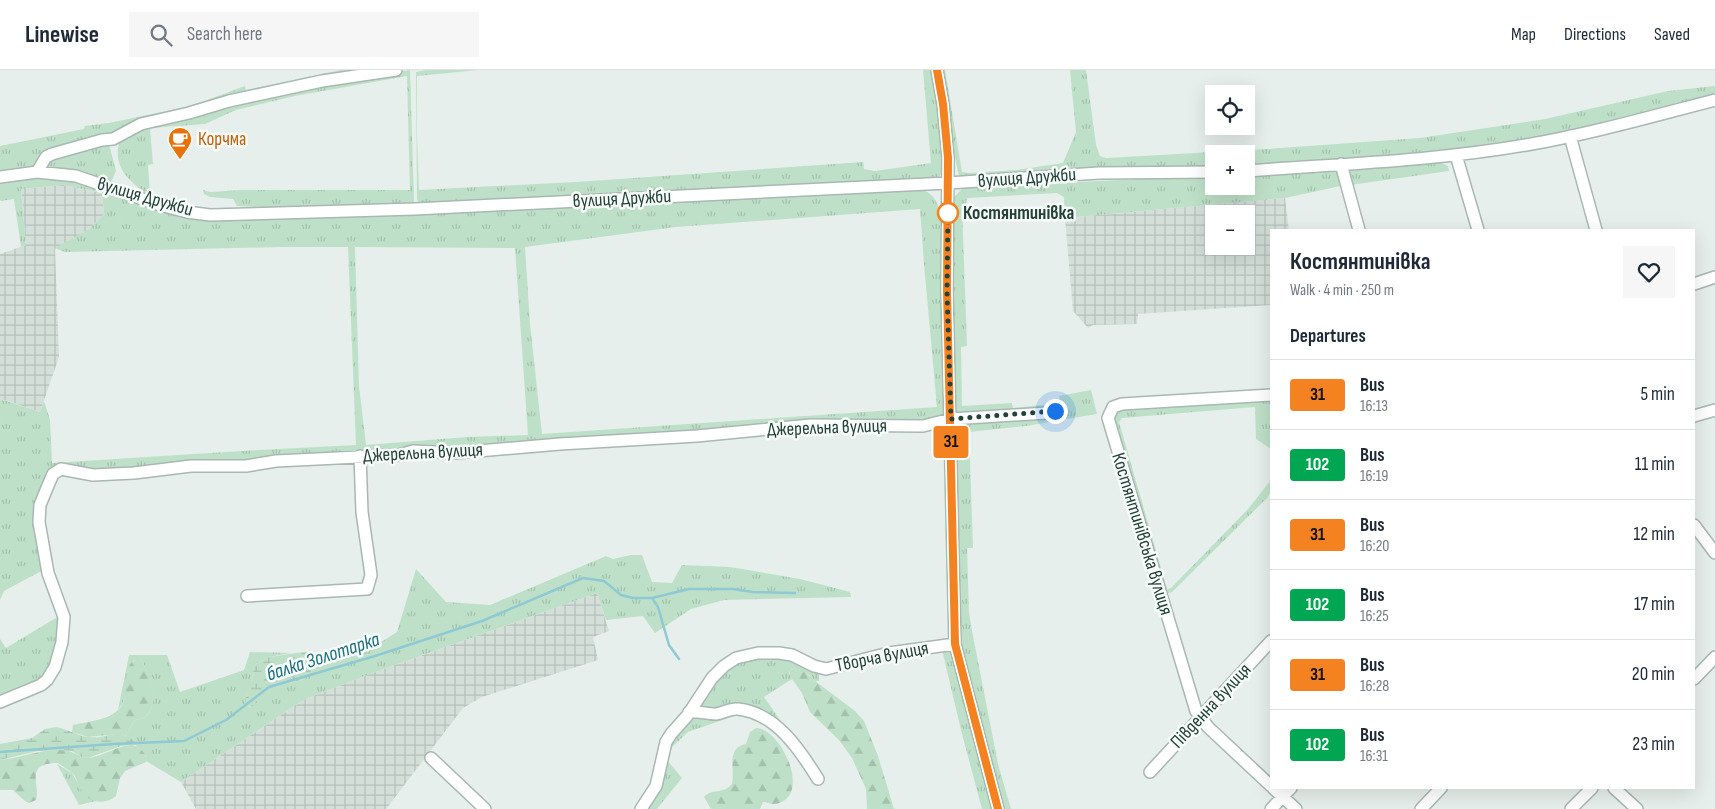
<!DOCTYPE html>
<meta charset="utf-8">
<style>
body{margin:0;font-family:"Sofia Sans Condensed",sans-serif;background:#f6f6f7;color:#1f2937;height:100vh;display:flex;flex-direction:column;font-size:19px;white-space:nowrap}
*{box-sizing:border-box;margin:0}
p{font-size:16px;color:#747a83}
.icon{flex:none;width:28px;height:28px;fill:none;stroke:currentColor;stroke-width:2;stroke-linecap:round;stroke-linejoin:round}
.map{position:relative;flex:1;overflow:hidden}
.drawer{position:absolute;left:1270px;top:159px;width:425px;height:560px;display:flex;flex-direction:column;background:#fff;border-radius:0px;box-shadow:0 5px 20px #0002}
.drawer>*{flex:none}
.badge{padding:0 10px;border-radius:4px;font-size:18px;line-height:32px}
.buttons{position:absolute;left:1205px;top:15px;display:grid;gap:10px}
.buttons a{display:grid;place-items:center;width:50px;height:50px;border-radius:0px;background:#fff;box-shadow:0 5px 20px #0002;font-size:25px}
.you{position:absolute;width:25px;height:25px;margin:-12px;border:4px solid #fff;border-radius:50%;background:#1a73e8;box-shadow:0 0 0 8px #1a73e833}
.map>.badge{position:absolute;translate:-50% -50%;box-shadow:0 0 0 2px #fff}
h2{padding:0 20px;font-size:19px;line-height:45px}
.round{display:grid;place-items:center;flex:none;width:52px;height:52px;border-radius:0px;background:#f6f6f7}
.overview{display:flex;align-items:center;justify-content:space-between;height:85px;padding:0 20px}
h1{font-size:24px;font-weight:700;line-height:38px}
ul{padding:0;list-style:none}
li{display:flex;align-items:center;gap:15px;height:70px;padding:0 20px;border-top:1px solid #e0e1e3}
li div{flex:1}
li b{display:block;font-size:19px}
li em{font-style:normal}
li .badge{min-width:55px;font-weight:700;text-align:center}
header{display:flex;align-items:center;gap:30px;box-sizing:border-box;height:70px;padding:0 25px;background:#fff;border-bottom:1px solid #e0e1e3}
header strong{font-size:24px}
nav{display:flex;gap:28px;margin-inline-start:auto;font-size:18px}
.search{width:350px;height:45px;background:#f6f6f7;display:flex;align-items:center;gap:12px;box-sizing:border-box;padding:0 18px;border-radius:0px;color:#747a83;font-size:19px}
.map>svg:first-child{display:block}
</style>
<header>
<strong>Linewise</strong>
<div class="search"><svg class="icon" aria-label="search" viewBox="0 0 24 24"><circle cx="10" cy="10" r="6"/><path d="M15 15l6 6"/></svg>Search here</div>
<nav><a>Map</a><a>Directions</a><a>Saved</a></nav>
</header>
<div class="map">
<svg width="1715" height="739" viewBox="0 0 1715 739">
<defs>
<pattern id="industrial-grid" width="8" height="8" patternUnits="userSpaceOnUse" patternTransform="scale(1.25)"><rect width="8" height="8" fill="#d4dfda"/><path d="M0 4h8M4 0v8" fill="none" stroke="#b6c1bc"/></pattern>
<pattern id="grass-tufts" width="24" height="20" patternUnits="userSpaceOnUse" patternTransform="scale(1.25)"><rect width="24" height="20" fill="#bfe0c8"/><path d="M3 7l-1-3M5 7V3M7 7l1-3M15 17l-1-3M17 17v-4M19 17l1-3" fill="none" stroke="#a4c1ad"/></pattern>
<pattern id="forest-firs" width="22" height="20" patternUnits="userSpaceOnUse" patternTransform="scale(1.25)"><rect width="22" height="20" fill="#bfe0c8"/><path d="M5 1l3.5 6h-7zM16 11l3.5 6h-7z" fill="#a4c1ad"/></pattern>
<pattern id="wetland-marsh" width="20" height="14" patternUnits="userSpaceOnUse" patternTransform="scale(1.25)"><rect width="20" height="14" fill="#bfe0c8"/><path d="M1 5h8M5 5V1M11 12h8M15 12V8" fill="none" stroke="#a4c1ad"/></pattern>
</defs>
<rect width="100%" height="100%" fill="#e6efeb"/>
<path fill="url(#industrial-grid)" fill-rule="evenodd" d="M63,115L102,123L104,144L89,159L55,179L59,287L40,342L8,331L0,330V184L26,175L21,119Z
M1285,128L1289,160H1271V235L1138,244L1137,254L1093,255L1088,258L1073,241L1065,148ZM1214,144H1246V176H1214Z
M597,523L609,561L593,567L598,590L482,627L463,638L386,739H196L181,712L303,630L367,605Z"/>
<path fill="url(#grass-tufts)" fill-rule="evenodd" d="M341,0H381L105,67L32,99L0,103V76L84,59L85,56L109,53L191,36L245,16L246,20Z
M410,0L414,134L294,139L237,136L233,129L210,127L204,124L203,120L210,122L241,120H410L407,6L295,26L236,40L205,54L150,58L153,94L148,95L150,127C130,111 111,98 120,69L143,57L324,14Z
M426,0H479L417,6V67L419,120L576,112L863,92L864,99L875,101L931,93L923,0H933L944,88L943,102L937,108L419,134L417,129L416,2Z
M942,0H945L962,102L969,103L1017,100L1063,93L1076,62L1070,0H1086L1096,75L1100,86L1106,88L1267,79L1420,68L1545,49L1668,21L1715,16V26C1654,41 1592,59 1530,69C1436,83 1341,90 1246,96V84H1214V97L963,107L959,106L955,88Z
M109,74L116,101L112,110L108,111L45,99L50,89Z
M1439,92L1448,96L1449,101L1336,117L1285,128L1065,148L1064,127L1057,123L967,128L966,134L962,137L967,276L961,277L962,336L1012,333L1013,338L1060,333L1059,326L1091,320L1097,344L1026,356L969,362L973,478H967L969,543L972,561L998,694L1011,739H1003L962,584L960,563L955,364L956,358L960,353L959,347L955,340L951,239L953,128L963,118L1214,105V116H1246V103Z
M26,108L70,109L169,143L202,150L225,151L920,119C933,123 937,130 940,143L946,346L942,351L794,354L130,402L61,397L41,427L45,499L4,521L0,530V330L7,331L40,342L44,331L50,350L52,393L242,381L356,375L348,177H281L65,182L55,178L89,159L104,144L102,123L63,115L21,119L26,175L21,177L14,129L0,131V113ZM920,139L924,194L937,337L542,364L530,254L525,177L676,157ZM355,177L515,178L528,365L467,367L366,375L359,316Z
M1271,329V379L1256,369L1255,337L1122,348L1119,352L1167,519L1171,518L1248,439L1271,410V422L1267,428L1172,522L1166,524L1114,349L1117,340Z
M631,485H642L652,512L672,513L682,495L730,497L800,509L850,522L851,527L724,530L691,539L655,563L643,546L606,550L597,523L367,605L303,630L181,712L146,691V686L126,665L135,650C139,649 143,649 146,646C160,635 148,601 141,589L133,591L123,633L118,640L129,585H167L180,622L244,600L250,582L291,583L269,587L254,595L251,616L246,627L249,637H251L275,616L302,610L314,597L316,583H313L362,584L397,562L416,499L446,532L490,535L606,486L613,489Z
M59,546V574L42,612L0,630V569L6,578Z
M952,578L995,739H982L962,664L943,584V579Z
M789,587L819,602V611H815L808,604L792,599L789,602L792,609L764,627L785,657L769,655L740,644L688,662L670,679L667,690L682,708L657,739H643L670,670L719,603L747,588Z
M57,694L72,703L85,725L96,731L79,735Z"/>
<path fill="url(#forest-firs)" d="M137,589H141C148,601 161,634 146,646C143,649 139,649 135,650L126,665L117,664L88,667L72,662L73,655C89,651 119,650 124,630C126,619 125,608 128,598L131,593Z
M798,598L805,602L815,611L855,641L864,651L878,686L894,739H867L866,719L852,688L839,670L810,642L802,623L790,606V600Z
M756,658C778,658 807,713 785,730C782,732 778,734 774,734C770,735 768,732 763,732L760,739H711L704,727C711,718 723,725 732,714C735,700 726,677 746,674L750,662Z
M132,675C140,677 148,684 146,692L125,701L120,708L116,726C107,734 91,734 83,723C79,718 78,711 74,705C70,700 63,697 58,693C23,693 41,715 36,730L29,733L25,731L13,720H0V690C21,688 40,679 62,680C72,680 81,688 87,688C102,687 116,676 132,675Z"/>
<path fill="url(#wetland-marsh)" d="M303,582L317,583L318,586L313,599L302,610L275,616L253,636L251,637L245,634L246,627L252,611L254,595L269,587Z
M56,657C68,659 79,667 90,667C110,669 121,654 137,675L121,676L88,688L82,687L72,681L57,680L38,681L0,690V674L32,668L45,659Z"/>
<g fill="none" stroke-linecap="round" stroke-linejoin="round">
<path stroke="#8ec9d4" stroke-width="2.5" d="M652,528L658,537L669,575L679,589
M0,682L113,674L184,671L226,650L269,617L375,586L482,551L583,508L604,511L621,525L633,528H652L689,519H733L753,522L795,523"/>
<g stroke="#a8b8b2" stroke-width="14">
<path id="minor" d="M937,0L943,34L948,88L947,221L955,574L998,739
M1570,66L1596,160
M1456,85L1478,160
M1341,94L1359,160
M1246,101C1340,94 1434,91 1526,75C1590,64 1653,46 1715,30
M37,102L46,87L52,84L102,70L113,69L141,54L189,43L229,31L322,11L396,0
M0,107L37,102L76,106L160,135L187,142L210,145L415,139L948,113L1099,103L1214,102
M1694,214L1715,207
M1271,325L1122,334L1113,337L1108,348L1196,641L1208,657L1271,716
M1694,346L1715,340
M1694,455L1715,483
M247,526L367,519L371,505L362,442L360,386
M1694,609L1715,587
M0,632L41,615L47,610L55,597L62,572L64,547L48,503L39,452L40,435L47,418L53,404L61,399L93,405L134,403L191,396H246L276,391L399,385L413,381L455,383L560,374L697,366L811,355L923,356L951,349L1062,342
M689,642C698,641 707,644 716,644C724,643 730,638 738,639C776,643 800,680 818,709
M431,688L485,739
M1150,702L1271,571
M1273,718L1296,739
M1614,718L1637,739
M641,739L656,716L666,672L671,664L687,646L712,608L724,596L736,588L758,583H779L792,585L814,596L826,599L889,583L955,574
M1271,739L1291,718
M1421,739L1441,718
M1571,739L1592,718"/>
</g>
<use href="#minor" stroke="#fff" stroke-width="11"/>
</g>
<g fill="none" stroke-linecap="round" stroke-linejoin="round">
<g stroke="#fff" stroke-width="11">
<path id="line" d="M937,0L943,34L948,88L947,221L955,574L998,739"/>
</g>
<use href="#line" stroke="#f58220" stroke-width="8"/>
<path stroke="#24423a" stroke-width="5" stroke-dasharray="0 9" d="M948,143L947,221L951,349L1055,341"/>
</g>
<defs>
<g id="cafe-pin" transform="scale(1.25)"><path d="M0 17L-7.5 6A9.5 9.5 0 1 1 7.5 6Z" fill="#e8710a" stroke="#f7fbf9"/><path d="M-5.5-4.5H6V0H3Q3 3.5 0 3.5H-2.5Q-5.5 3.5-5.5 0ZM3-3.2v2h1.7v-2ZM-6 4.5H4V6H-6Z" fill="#fff"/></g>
</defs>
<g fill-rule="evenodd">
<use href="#cafe-pin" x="180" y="69"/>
</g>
<circle fill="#fff" stroke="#f58220" stroke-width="2.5" cx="948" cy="143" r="10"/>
<g text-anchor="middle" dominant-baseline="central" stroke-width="5" stroke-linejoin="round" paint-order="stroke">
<g font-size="19" fill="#c56008" stroke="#f7fbf9" text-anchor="start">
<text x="198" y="69">Корчма</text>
</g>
<g font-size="19" fill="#24423a" stroke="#f7fbf9">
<text transform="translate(1027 108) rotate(-4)">вулиця Дружби</text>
<text transform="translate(145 127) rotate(16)">вулиця Дружби</text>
<text transform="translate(622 129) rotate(-3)">вулиця Дружби</text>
<text transform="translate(827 358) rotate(-2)">Джерельна вулиця</text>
<text transform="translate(423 383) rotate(-3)">Джерельна вулиця</text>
<text transform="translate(1142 464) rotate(73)">Костянтинівська вулиця</text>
<text transform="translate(882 587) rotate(-11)">Творча вулиця</text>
<text transform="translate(1211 636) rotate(-47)">Південна вулиця</text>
</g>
<g font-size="19" font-weight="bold" fill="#24423a" stroke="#f7fbf9" text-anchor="start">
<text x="963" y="143">Костянтинівка</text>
</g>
<g font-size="20" font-style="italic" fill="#1c6f80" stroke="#f7fbf9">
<text transform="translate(323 587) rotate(-18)">балка Золотарка</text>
</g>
</g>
</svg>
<div class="buttons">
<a><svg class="icon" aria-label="locate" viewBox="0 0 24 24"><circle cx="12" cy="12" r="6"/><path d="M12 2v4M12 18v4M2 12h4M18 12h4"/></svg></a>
<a>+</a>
<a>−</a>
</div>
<div class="you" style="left:1055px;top:341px"></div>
<b class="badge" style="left:951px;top:372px;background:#f58220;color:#111">31</b>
<section class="drawer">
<div class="overview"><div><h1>Костянтинівка</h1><p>Walk · 4 min · 250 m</p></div><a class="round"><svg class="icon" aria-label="heart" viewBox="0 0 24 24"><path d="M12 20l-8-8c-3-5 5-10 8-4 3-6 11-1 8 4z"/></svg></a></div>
<h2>Departures</h2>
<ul>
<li><span class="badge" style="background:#f58220;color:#111">31</span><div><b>Bus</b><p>16:13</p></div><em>5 min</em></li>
<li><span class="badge" style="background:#00a651;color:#fff">102</span><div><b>Bus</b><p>16:19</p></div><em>11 min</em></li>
<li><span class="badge" style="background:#f58220;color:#111">31</span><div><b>Bus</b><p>16:20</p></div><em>12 min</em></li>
<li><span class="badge" style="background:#00a651;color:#fff">102</span><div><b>Bus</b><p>16:25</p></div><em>17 min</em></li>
<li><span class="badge" style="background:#f58220;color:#111">31</span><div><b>Bus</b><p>16:28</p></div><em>20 min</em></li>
<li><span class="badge" style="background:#00a651;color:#fff">102</span><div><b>Bus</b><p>16:31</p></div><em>23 min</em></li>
</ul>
</section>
</div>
